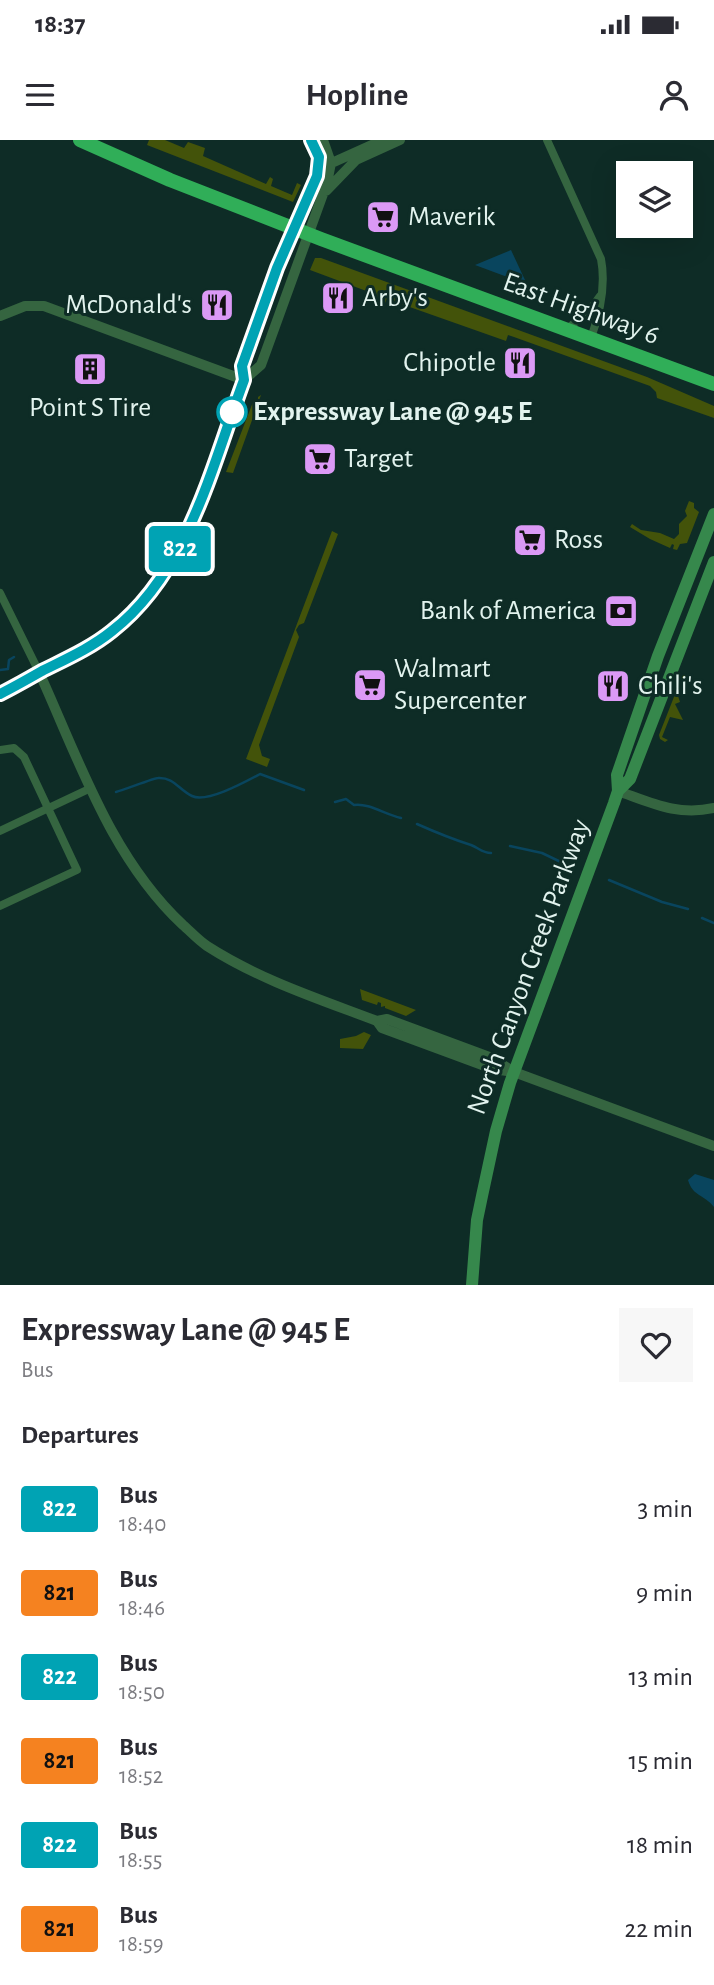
<!DOCTYPE html>
<style>
body{margin:0;font-family:"Alegreya Sans",sans-serif;background:#f7f7f7;color:#2b2b33;height:100vh;display:flex;flex-direction:column;font-size:26px;white-space:nowrap}
*{box-sizing:border-box;margin:0}
p{font-size:23px;color:#7c7c81}
.icon{flex:none;width:38px;height:38px;fill:none;stroke:currentColor;stroke-width:2;stroke-linecap:round;stroke-linejoin:round}
.map{position:relative;height:1145px;overflow:hidden}
.details{display:flex;flex-direction:column;background:#fff;flex:1}
.details>*{flex:none}
.badge{padding:0 14px;border-radius:5px;font-size:24px;line-height:46px}
.controls{position:absolute;left:616px;top:21px;display:grid;gap:14px}
.controls a{display:grid;place-items:center;width:77px;height:77px;border-radius:0px;background:#fff;box-shadow:0 7px 28px #0002;font-size:35px}
.map>.badge{position:absolute;translate:-50% -50%;box-shadow:0 0 0 4px #fff}
h2{padding:0 21px;font-size:26px;line-height:63px}
.round{display:grid;place-items:center;flex:none;width:74px;height:74px;border-radius:0px;background:#f7f7f7}
.overview{display:flex;align-items:center;justify-content:space-between;height:119px;padding:0 21px}
h1{font-size:33px;font-weight:600;line-height:52px}
ul{padding:0;list-style:none}
li{display:flex;align-items:center;gap:21px;height:84px;padding:0 21px}
li div{flex:1}
li b{display:block;font-size:26px}
li em{font-style:normal}
li .badge{min-width:77px;font-weight:700;text-align:center}
.status{display:flex;justify-content:space-between;align-items:center;height:49px;padding:0 35px;background:#fff;direction:ltr}
.status svg{height:19px;fill:currentColor}
header{display:flex;justify-content:space-between;align-items:center;height:91px;padding:0 21px;background:#fff;font-size:32px;font-weight:600}
.map>svg:first-child{display:block}
</style>
<div class="status"><b>18:37</b><svg viewBox="0 0 49 12"><path d="M0 12V9h3v3zM5 12V6h3v6zM10 12V3h3v9zM15 12V0h3v12zM26 1h20v11H26zM47 4h2v5h-2z"/></svg></div>
<header><svg class="icon" aria-label="menu" viewBox="0 0 24 24"><path d="M4 6h16M4 12h16M4 18h16"/></svg>Hopline<svg class="icon" aria-label="person" viewBox="0 0 24 24"><circle cx="12" cy="8" r="4"/><path d="M4 21q1-7 8-7t8 7"/></svg></header>
<div class="map">
<svg width="714" height="1145" viewBox="0 0 714 1145">
<rect width="100%" height="100%" fill="#0e2c26"/>
<path fill="#43530a" d="M149,0H165L184,8L188,2L205,8L203,16L266,44L270,37L273,39L271,46L292,55L297,43L301,45L293,62L147,5Z
M315,118H321L647,237L714,266V278L657,258L656,252L650,246L514,197L508,195L506,201L387,159L384,165L371,160L369,152L310,130Z
M261,255L233,333L226,332L253,262L256,259L255,261L258,262V257Z
M689,361L694,363V368L699,372L687,403L680,404L677,410L673,409L674,405L672,404L670,408L650,399L630,387L632,384L641,390L660,393L674,399L679,394V384L687,376L685,371Z
M332,391L338,394L304,483L299,485L296,490L299,497L259,605L262,616L270,619L267,627L246,619Z
M683,534L690,536H684L677,553L680,562L675,564L683,580L670,577L662,597L668,600L665,602L660,599L659,595Z
M360,849L416,870L406,876L385,868V866L381,867V863L378,862L377,865L362,860Z
M364,892L371,895L363,909L340,908V899L356,896Z"/>
<path fill="#09455e" d="M511,110L525,140L521,142L475,125Z
M695,1034L714,1040V1067C704,1054 693,1057 688,1040Z"/>
<g fill="none" stroke-linecap="round" stroke-linejoin="round">
<path stroke="#09455e" stroke-width="2.5" d="M0,530L8,529L9,520L14,517
M116,652C124,650 154,638 158,638C174,637 179,650 192,656C207,663 245,642 260,634L304,650
M335,662L346,659L354,665C369,663 384,674 401,678
M417,684C435,692 452,699 471,705C479,708 482,713 491,713
M510,706L542,713L565,724
M609,740L662,762L688,769
M702,778L714,783"/>
<path stroke="#356540" stroke-width="8" d="M547,0L601,119C606,145 600,173 591,198
M567,189L589,171L600,156
M0,453L39,532
M0,610L14,608L24,617L77,730L0,766
M0,691L91,648"/>
<path stroke="#356540" stroke-width="10" d="M325,26L383,0
M326,51L356,20L400,0
M0,176L25,166H44L244,240
M244,240L242,226L285,107L317,36L319,17L311,0
M39,532C79,620 111,718 183,785C191,792 198,800 207,806C260,840 319,859 377,881L382,888L493,929L514,932
M0,554L113,491L157,443L177,414L190,388L244,240L261,225L327,43L331,23L323,0
M618,651C652,663 677,676 714,668
M377,881L387,879L492,918L514,932L714,1006"/>
<path stroke="#36884c" stroke-width="12" d="M618,651L630,639L714,422
M472,1145L477,1080L482,1056L496,991L510,943L614,663L618,651L617,635L658,516L714,374"/>
<path stroke="#30ae58" stroke-width="14" d="M80,0L170,40L321,99L714,244"/>
</g>
<g fill="none" stroke-linecap="round" stroke-linejoin="round">
<g stroke="#fff" stroke-width="16">
<path id="line" d="M0,554C14,547 28,539 42,531C66,519 91,508 112,491C188,432 212,326 244,240L242,226L277,128L317,36L319,17L311,0"/>
</g>
<use href="#line" stroke="#00a3b4" stroke-width="10"/>
</g>
<defs>
<g id="supermarket-square" transform="scale(1.75)"><rect x="-9" y="-9" width="18" height="18" rx="4" fill="#db99f5" stroke="#0e2c26"/><path d="M-6-5.5h2.5l.6 2H6L4.5 2H-2.5L-4.4-4H-6ZM-1.5 3.2a1.3 1.3 0 1 0 .1 0ZM3 3.2a1.3 1.3 0 1 0 .1 0Z" fill="#111"/></g>
<g id="restaurant-square" transform="scale(1.75)"><rect x="-9" y="-9" width="18" height="18" rx="4" fill="#db99f5" stroke="#0e2c26"/><path d="M-5-6h1v4h1v-4h1v4h1v-4h1v5L-1.5 .5V6h-2V.5L-5-1ZM5-6V6H3V1.5H1.5Q1.5-4 5-6Z" fill="#111"/></g>
<g id="building-square" transform="scale(1.75)"><rect x="-9" y="-9" width="18" height="18" rx="4" fill="#db99f5" stroke="#0e2c26"/><path d="M-4-6H4V6H1V3H-1V6H-4ZM-2.5-4.3h1.7v1.8h-1.7ZM.8-4.3h1.7v1.8H.8ZM-2.5-1h1.7V.8h-1.7ZM.8-1h1.7V.8H.8Z" fill="#111"/></g>
<g id="bank-square" transform="scale(1.75)"><rect x="-9" y="-9" width="18" height="18" rx="4" fill="#db99f5" stroke="#0e2c26"/><path d="M-6-4H6V4H-6ZM0-2.3a2.3 2.3 0 1 0 0 4.6a2.3 2.3 0 1 0 0-4.6Z" fill="#111"/></g>
</defs>
<g fill-rule="evenodd">
<use href="#supermarket-square" x="383" y="77"/>
<use href="#restaurant-square" x="338" y="158"/>
<use href="#restaurant-square" x="217" y="165"/>
<use href="#restaurant-square" x="520" y="223"/>
<use href="#building-square" x="90" y="229"/>
<use href="#supermarket-square" x="320" y="319"/>
<use href="#supermarket-square" x="530" y="400"/>
<use href="#bank-square" x="621" y="471"/>
<use href="#supermarket-square" x="370" y="545"/>
<use href="#restaurant-square" x="613" y="546"/>
</g>
<circle fill="#fff" stroke="#00a3b4" stroke-width="3.5" cx="232" cy="272" r="14"/>
<g text-anchor="middle" dominant-baseline="central" stroke-width="6" stroke-linejoin="round" paint-order="stroke">
<g font-size="28" fill="#e2f3ee" stroke="#0e2c26" text-anchor="start">
<text x="408" y="77">Maverik</text>
<text x="362" y="158">Arby's</text>
<text x="192" y="165" text-anchor="end">McDonald's</text>
<text x="496" y="223" text-anchor="end">Chipotle</text>
<text x="90" y="268" text-anchor="middle">Point S Tire</text>
<text x="344" y="319">Target</text>
<text x="554" y="400">Ross</text>
<text x="596" y="471" text-anchor="end">Bank of America</text>
<text x="394" y="529">Walmart<tspan x="394" dy="32">Supercenter</tspan></text>
<text x="638" y="546">Chili's</text>
</g>
<g font-size="28" fill="#e2f3ee" stroke="#0e2c26">
<text transform="translate(581 169) rotate(20)">East Highway 6</text>
<text transform="translate(529 827) rotate(-70)">North Canyon Creek Parkway</text>
</g>
<g font-size="28" font-weight="bold" fill="#e2f3ee" stroke="#0e2c26" text-anchor="start">
<text x="253" y="272">Expressway Lane @ 945 E</text>
</g>
</g>
</svg>
<div class="controls">
<a><svg class="icon" aria-label="layers" viewBox="0 0 24 24"><path d="M12 4l9 5-9 5-9-5zM3 14l9 5 9-5"/></svg></a>
</div>
<b class="badge" style="left:180px;top:409px;background:#00a3b4;color:#fff">822</b>
</div>
<section class="details">
<div class="overview"><div><h1>Expressway Lane @ 945 E</h1><p>Bus</p></div><a class="round"><svg class="icon" aria-label="heart" viewBox="0 0 24 24"><path d="M12 20l-8-8c-3-5 5-10 8-4 3-6 11-1 8 4z"/></svg></a></div>
<h2>Departures</h2>
<ul>
<li><span class="badge" style="background:#00a3b4;color:#fff">822</span><div><b>Bus</b><p>18:40</p></div><em>3 min</em></li>
<li><span class="badge" style="background:#f58220;color:#111">821</span><div><b>Bus</b><p>18:46</p></div><em>9 min</em></li>
<li><span class="badge" style="background:#00a3b4;color:#fff">822</span><div><b>Bus</b><p>18:50</p></div><em>13 min</em></li>
<li><span class="badge" style="background:#f58220;color:#111">821</span><div><b>Bus</b><p>18:52</p></div><em>15 min</em></li>
<li><span class="badge" style="background:#00a3b4;color:#fff">822</span><div><b>Bus</b><p>18:55</p></div><em>18 min</em></li>
<li><span class="badge" style="background:#f58220;color:#111">821</span><div><b>Bus</b><p>18:59</p></div><em>22 min</em></li>
</ul>
</section>
